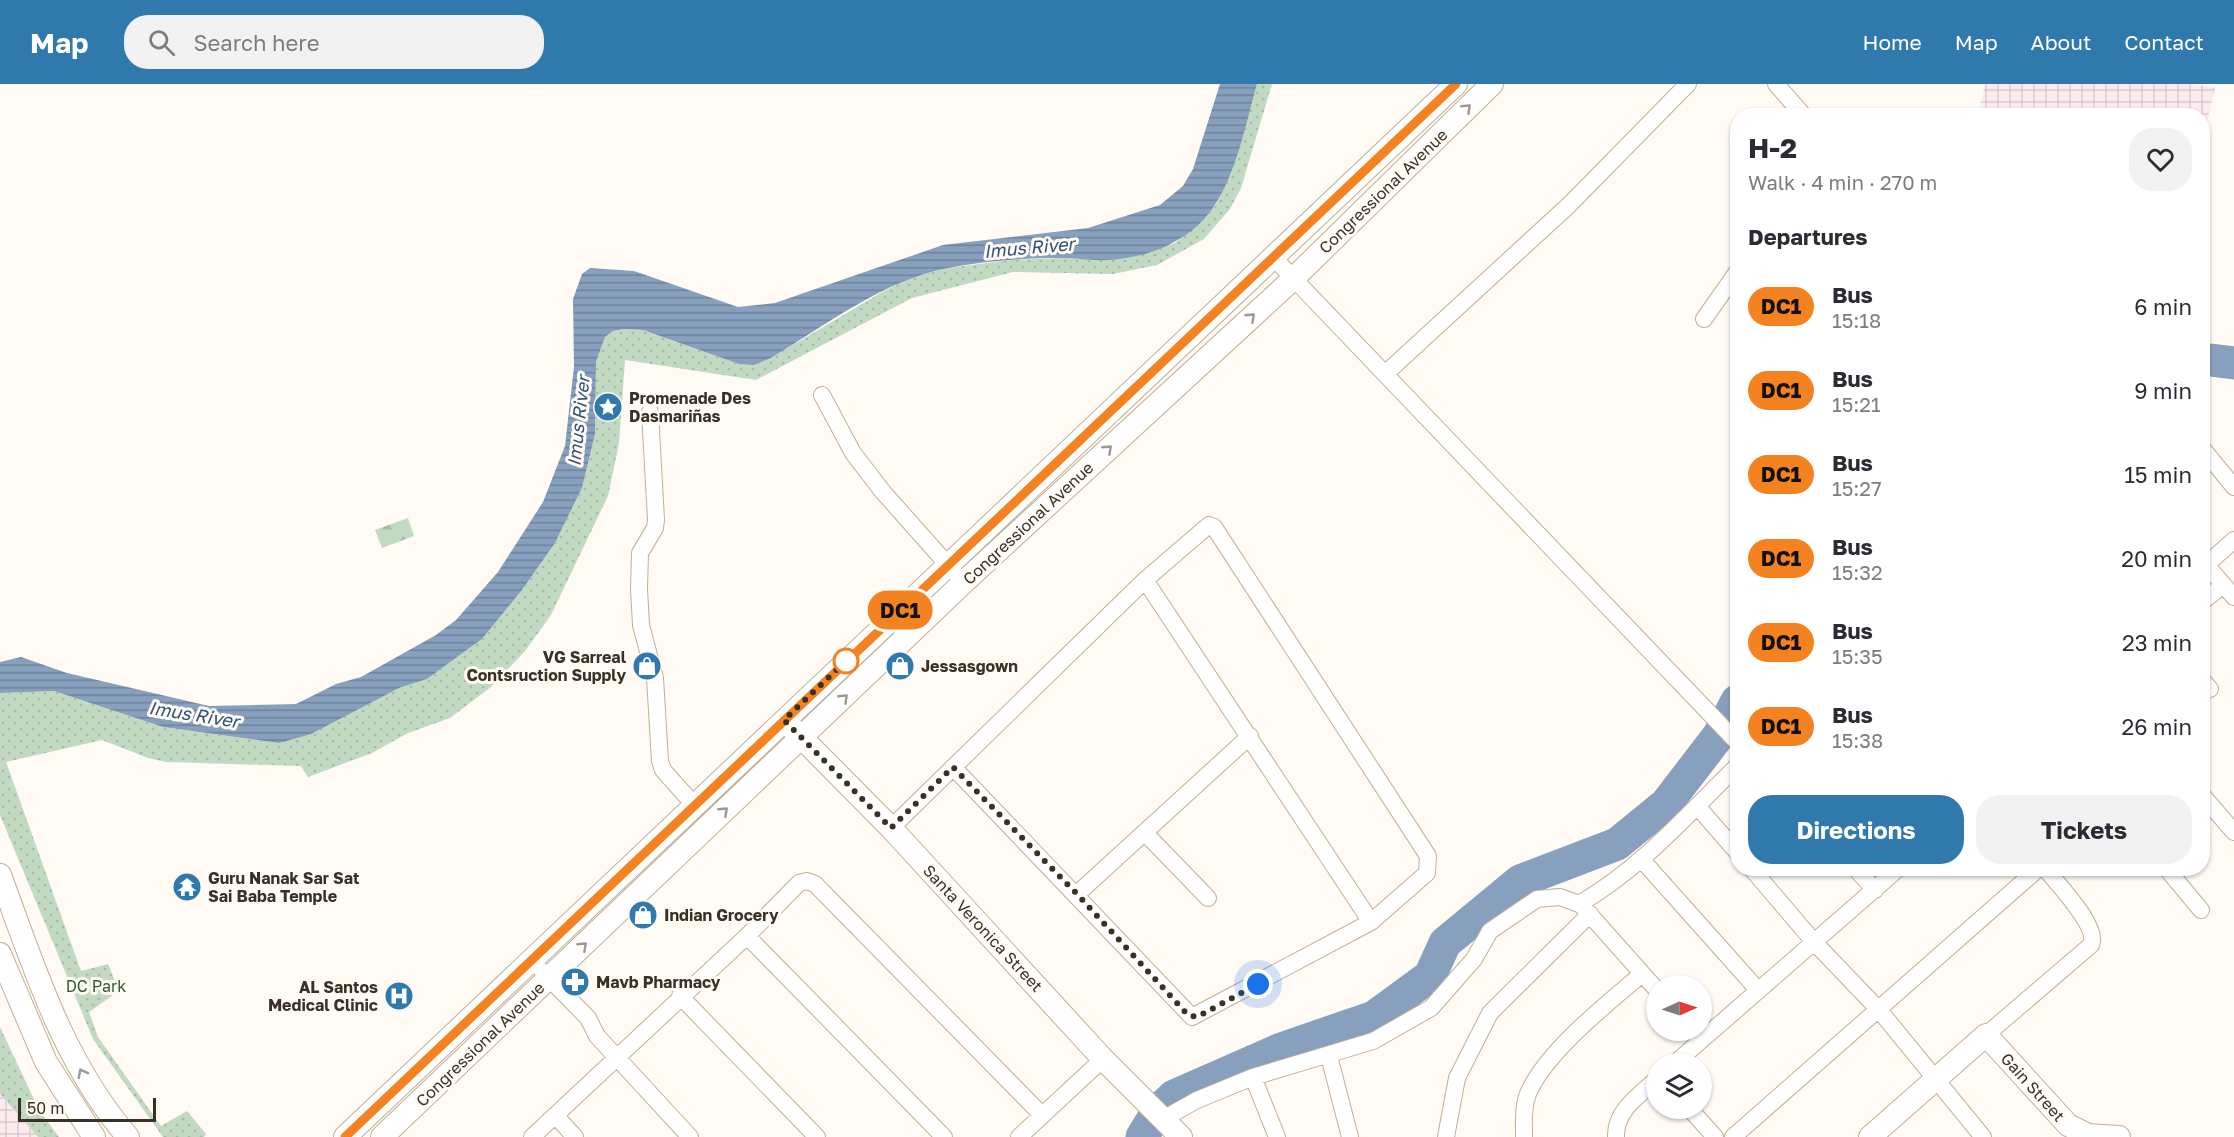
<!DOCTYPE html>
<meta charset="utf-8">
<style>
body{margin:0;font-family:"Golos Text",sans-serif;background:#f2f2f3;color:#2b2b33;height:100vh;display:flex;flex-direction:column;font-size:22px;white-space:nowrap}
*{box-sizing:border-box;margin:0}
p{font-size:20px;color:#7c7c81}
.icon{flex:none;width:33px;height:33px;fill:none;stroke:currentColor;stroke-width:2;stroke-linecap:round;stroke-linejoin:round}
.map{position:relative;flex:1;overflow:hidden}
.side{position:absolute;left:1730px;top:24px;width:480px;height:768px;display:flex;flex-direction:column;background:#fff;border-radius:24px;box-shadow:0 2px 4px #0004}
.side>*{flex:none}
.badge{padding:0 12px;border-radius:20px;font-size:21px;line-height:39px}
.needle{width:39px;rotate:87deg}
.buttons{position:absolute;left:1646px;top:891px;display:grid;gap:12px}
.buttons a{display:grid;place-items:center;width:66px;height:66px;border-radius:50%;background:#fff;box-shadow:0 2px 4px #0004;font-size:30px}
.scale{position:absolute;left:18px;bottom:15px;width:138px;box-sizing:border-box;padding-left:6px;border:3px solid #393125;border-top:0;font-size:16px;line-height:21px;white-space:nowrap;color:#393125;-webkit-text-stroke:4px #fffaf4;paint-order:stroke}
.you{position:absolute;width:30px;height:30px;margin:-15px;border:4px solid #fff;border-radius:50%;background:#1a73e8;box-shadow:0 0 0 9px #1a73e833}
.map>.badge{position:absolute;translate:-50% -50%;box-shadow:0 0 0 3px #fff}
h2{padding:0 18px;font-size:22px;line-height:54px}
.round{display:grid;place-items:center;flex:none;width:63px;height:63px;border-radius:24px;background:#f2f2f3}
.summary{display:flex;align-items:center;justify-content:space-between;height:102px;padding:0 18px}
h1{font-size:28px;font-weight:700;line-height:45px}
.button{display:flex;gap:12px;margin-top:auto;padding:12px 18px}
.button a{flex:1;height:69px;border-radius:24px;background:#2f79ad;color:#fff;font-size:24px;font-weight:700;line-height:69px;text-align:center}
.button a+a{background:#f2f2f3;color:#2b2b33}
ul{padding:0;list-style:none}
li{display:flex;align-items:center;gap:18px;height:84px;padding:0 18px}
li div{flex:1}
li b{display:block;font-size:22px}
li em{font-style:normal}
li .badge{min-width:66px;font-weight:700;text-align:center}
header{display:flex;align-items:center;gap:36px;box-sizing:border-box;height:84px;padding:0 30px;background:#2f79ad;color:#fff}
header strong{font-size:28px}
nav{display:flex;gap:33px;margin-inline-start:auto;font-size:21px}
.search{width:420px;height:54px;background:#f2f2f3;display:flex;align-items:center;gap:15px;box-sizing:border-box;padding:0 21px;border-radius:24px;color:#7c7c81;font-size:22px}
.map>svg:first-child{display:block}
</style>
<header>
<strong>Map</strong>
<div class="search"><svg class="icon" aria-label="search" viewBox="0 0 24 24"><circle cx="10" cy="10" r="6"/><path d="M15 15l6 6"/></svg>Search here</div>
<nav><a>Home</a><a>Map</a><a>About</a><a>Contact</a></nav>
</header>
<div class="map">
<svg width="2234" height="1053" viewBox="0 0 2234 1053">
<defs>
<pattern id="industrial-grid" width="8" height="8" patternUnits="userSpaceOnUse" patternTransform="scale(1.5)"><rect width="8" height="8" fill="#fcecf0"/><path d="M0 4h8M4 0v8" fill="none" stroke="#d9cbce"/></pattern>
<pattern id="green-dots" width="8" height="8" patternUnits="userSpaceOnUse" patternTransform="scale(1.5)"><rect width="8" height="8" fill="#c2dac1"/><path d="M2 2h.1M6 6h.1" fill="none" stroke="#a7bca6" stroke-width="1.8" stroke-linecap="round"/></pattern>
<pattern id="forest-firs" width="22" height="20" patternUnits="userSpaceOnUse" patternTransform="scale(1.5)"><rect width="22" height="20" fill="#c2dac1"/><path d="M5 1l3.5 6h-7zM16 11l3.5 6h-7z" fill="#a7bca6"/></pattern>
<pattern id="water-rules" width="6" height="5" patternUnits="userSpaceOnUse" patternTransform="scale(1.5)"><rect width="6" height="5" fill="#87a0be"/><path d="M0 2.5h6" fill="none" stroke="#6f839a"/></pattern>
</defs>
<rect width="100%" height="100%" fill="#fffaf4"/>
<path fill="url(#industrial-grid)" d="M1985,0H2194L2215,4L2202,60V32L1978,31Z
M0,1010L38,1053H0Z"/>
<path fill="url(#green-dots)" d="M1257,0H1272L1241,104L1230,125L1204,155L1157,181L1113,190L1013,188L912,214L756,296L625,276L619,359L608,412L551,531L525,567L491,603L450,634L408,649L372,669L308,693L301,682L166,678L148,674L102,656L6,678L81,887L108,880L119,907L89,928L98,953L161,1042L187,1027L206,1050L204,1053H163L93,955L0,731V609L54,607L163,643L279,659L399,604L427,595L482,555L522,506L555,459L582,404L595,350L596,278L605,253L613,247L624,245L643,246L739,280L754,281L771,274L882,208L912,193L948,184L1010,176L1061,174L1107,176L1175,159L1206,133L1217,119L1235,76Z
M0,943L39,1026L59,1053H38L0,1010Z"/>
<path fill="url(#forest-firs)" d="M408,434L414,452L382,464L375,446Z"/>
<path fill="url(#water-rules)" d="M1220,0H1257C1246,39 1238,81 1218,116C1195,156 1150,174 1107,176C1092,177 1076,174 1061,174C1024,174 985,177 948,184C884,196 826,241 771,274L754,281L739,280L643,246L624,245L613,247L605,253L596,278L595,350L582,404L555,459L522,506L482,555L427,595L399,604L311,650L279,659L163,643L54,607L0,609V578L21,573L67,589L209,622L296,620L336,600L361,593L436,551L456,536L498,488L543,418L565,362L574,283L573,215L582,190L590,184L634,187L738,223L775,219L943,161L1088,144L1160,121L1183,102L1193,85Z"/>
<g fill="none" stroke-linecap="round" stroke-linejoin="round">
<path stroke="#87a0be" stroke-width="33" d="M2202,275L2234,279
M1142,1053L1158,1027L1174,1012L1281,965L1374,933L1430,892L1445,859L1520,797L1617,760L1666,720L1719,651L1737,617"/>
<g stroke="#c3af92" stroke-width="18">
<path id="street" d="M1776,0L1804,32
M1274,174L1737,658
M1704,235L1737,188
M1385,290L1569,121L1688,0
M822,311L853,369L883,408L955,489
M650,328L656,436L655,444L640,469L639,505L641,541L655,594L660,677L663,686L695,722
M2202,364L2234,403
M2202,476L2234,513
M2206,481L2234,456
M1145,496L1371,838
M2202,518L2223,501
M2202,596L2210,605
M2202,711L2234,748
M1697,722L1737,768
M891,744L1145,496L1209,441L1214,443L1428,772L1427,789L1371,838L1192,933L953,683
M1145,749L1208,814
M1642,776L1758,906
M1751,784L1814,858L1879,926L1983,1053
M1855,784L1875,806
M2166,784L2201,826
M1077,810L1250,652
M1583,823L1656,905
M747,852L944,1053
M542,887L588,934L597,952L690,1053
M680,912L817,1053
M1986,951L2091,861C2100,843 2057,800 2045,784
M1329,972L1350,1053
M1674,980L1899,784
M1253,993L1277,1053
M1689,1024L1715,1053
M556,1032L575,1053
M1163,1035L1197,1016L1253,993L1373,957L1431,924L1474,875L1490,847L1537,815L1560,813L1579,820C1640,785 1687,731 1737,682
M532,1053L747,852L799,799L807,797L815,800L1041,1030
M1019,1053L1103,975
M1446,1053L1457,994L1490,929L1590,830
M1524,1053C1524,1041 1523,1028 1526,1016C1537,975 1610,917 1642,890
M1616,1053C1615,1027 1638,1012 1656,996
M1733,1053L2039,784"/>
</g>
<g stroke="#c3af92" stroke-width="24">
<path id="secondary" d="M791,643L891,744L1103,975L1181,1053
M0,791C34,883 63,978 128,1053
M0,870L46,978L94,1053
M345,1053L1456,0
M382,1053L964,498L1293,195L1492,0
M1870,1053L1986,951L2068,1041L2088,1051L2119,1053"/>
</g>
<use href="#street" stroke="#fff" stroke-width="16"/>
<use href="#secondary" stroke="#fff" stroke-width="22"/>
</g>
<defs><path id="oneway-chevron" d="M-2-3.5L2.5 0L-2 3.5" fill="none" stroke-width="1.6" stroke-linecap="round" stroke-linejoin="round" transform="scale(1.5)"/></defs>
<g stroke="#9c9892">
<use href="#oneway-chevron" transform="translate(1467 24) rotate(-44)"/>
<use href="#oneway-chevron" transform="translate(1251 233) rotate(-43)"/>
<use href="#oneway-chevron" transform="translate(1108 365) rotate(-43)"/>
<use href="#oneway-chevron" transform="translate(844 614) rotate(-44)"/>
<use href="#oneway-chevron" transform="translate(724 727) rotate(-43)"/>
<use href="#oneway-chevron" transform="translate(583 862) rotate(-43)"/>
<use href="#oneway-chevron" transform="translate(82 989) rotate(-118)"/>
</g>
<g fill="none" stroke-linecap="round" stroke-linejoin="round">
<g stroke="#fff" stroke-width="14">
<path id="line" d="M345,1053L1456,0"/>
</g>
<use href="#line" stroke="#f58220" stroke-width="9"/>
<path stroke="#393125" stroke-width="6" stroke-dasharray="0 10.8" d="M846,577L849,574L784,636L891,744L953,683L1077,810L1188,931L1197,933L1258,900"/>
</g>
<defs>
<g id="sight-disc" transform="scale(1.5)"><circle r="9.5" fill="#2f79ad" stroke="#fffaf4"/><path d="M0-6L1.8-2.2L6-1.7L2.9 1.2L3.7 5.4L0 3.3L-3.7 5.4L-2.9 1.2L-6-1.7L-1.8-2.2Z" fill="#fff"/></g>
<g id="shop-disc" transform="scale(1.5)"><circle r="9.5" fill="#2f79ad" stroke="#fffaf4"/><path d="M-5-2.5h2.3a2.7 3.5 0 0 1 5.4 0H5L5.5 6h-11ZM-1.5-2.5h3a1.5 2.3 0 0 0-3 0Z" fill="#fff"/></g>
<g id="temple-disc" transform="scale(1.5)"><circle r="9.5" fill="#2f79ad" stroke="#fffaf4"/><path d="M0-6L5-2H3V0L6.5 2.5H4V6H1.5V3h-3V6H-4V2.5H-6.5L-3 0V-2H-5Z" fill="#fff"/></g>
<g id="pharmacy-disc" transform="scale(1.5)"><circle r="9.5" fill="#2f79ad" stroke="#fffaf4"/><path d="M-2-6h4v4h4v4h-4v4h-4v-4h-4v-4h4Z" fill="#fff"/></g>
<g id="hospital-disc" transform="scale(1.5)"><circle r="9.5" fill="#2f79ad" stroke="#fffaf4"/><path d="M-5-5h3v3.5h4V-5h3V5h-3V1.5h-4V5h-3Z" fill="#fff"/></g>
</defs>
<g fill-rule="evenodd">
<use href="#sight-disc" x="608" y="323"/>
<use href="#shop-disc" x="647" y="582"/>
<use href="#shop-disc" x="900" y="582"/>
<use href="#temple-disc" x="187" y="803"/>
<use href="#shop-disc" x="643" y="831"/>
<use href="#pharmacy-disc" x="575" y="898"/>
<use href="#hospital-disc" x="399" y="912"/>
</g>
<circle fill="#fff" stroke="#f58220" stroke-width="3" cx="846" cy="577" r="12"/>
<g text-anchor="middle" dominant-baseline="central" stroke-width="6" stroke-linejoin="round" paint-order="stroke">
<g font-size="16" fill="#393125" stroke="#fffaf4">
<text transform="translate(1383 107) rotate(-44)">Congressional Avenue</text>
<text transform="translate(1028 439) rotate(-43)">Congressional Avenue</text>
<text transform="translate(983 844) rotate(47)">Santa Veronica Street</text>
<text transform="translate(480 960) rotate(-44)">Congressional Avenue</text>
<text transform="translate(2033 1003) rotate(48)">Gain Street</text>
</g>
<g font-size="16" font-weight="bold" fill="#393125" stroke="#fffaf4" text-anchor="start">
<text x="629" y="314">Promenade Des<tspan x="629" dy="18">Dasmariñas</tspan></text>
<text x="626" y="573" text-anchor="end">VG Sarreal<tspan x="626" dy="18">Contsruction Supply</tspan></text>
<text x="921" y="582">Jessasgown</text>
<text x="208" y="794">Guru Nanak Sar Sat<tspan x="208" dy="18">Sai Baba Temple</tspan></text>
<text x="664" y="831">Indian Grocery</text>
<text x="596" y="898">Mavb Pharmacy</text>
<text x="378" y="903" text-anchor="end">AL Santos<tspan x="378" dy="18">Medical Clinic</tspan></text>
</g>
<g font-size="16" fill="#325d32" stroke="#fffaf4">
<text x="96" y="902">DC Park</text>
</g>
<g font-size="18" font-style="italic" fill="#2e527d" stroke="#fffaf4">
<text transform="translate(1029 163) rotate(-5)">Imus River</text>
<text transform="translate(578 337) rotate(-84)">Imus River</text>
<text transform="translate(194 630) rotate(9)">Imus River</text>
</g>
</g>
</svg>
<div class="buttons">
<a><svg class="needle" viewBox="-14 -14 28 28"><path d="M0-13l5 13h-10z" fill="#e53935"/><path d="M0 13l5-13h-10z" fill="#7c7c81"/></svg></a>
<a><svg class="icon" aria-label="layers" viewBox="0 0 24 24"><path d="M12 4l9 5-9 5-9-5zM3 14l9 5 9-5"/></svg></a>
</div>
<div class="scale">50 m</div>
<div class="you" style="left:1258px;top:900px"></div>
<b class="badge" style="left:900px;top:526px;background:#f58220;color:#111">DC1</b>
<section class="side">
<div class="summary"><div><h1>H-2</h1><p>Walk · 4 min · 270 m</p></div><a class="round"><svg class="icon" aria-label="heart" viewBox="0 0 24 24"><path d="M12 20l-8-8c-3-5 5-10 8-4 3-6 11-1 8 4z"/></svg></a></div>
<h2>Departures</h2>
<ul>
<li><span class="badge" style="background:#f58220;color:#111">DC1</span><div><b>Bus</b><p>15:18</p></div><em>6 min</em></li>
<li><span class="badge" style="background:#f58220;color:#111">DC1</span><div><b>Bus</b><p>15:21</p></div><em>9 min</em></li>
<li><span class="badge" style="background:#f58220;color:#111">DC1</span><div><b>Bus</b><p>15:27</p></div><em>15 min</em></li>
<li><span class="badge" style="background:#f58220;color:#111">DC1</span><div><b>Bus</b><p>15:32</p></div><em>20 min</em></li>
<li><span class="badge" style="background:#f58220;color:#111">DC1</span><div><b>Bus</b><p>15:35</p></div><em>23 min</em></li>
<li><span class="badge" style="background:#f58220;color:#111">DC1</span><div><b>Bus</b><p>15:38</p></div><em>26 min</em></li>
</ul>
<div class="button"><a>Directions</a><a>Tickets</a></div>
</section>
</div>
